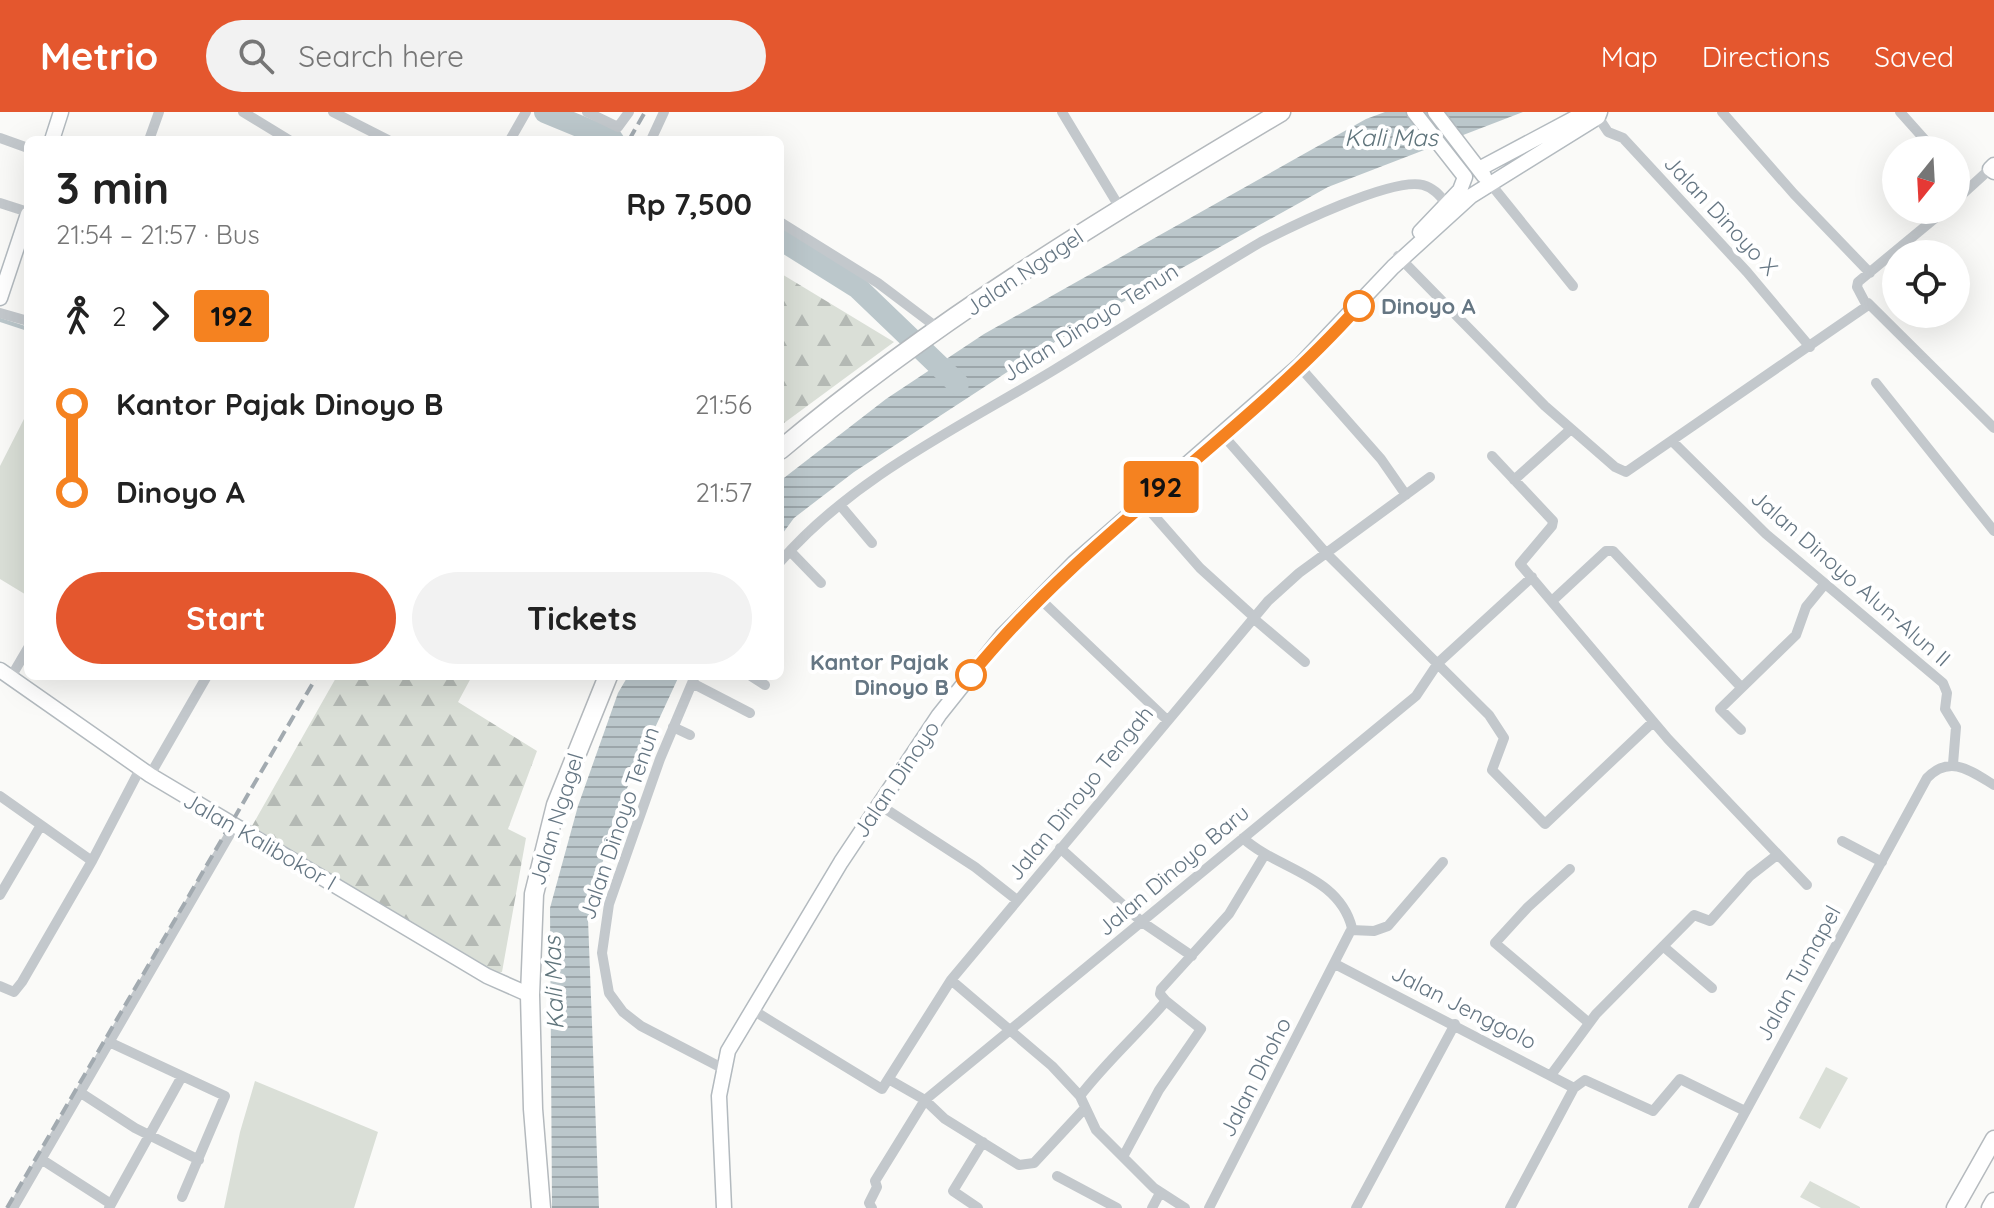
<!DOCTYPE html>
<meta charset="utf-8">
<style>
body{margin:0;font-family:Quicksand,sans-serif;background:#f2f2f2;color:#222;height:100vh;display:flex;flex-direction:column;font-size:30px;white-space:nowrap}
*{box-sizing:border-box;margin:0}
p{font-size:26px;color:#767676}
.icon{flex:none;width:44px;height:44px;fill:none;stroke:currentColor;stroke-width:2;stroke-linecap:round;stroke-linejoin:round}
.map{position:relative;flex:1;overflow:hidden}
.details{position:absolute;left:24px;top:24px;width:760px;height:544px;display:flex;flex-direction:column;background:#fff;border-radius:12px;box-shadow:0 8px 32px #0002}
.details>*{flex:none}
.badge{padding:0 16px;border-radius:6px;font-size:28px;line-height:52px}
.needle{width:52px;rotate:198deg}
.fabs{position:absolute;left:1882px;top:24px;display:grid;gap:16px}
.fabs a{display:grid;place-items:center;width:88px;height:88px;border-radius:50%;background:#fff;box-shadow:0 8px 32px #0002;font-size:40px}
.map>.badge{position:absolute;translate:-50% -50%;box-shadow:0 0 0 4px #fff}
.legs{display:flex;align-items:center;gap:12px;height:88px;padding:0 32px;font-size:26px}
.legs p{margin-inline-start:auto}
.headline{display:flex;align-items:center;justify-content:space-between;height:136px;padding:0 32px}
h1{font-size:44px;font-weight:700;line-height:60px}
.button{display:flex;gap:16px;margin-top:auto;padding:16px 32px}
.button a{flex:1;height:92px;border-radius:48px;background:#e4572e;color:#fff;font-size:32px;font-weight:700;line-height:92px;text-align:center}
.button a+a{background:#f2f2f2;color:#222}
ul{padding:0 32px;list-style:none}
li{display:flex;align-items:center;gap:28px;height:88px;font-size:30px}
li i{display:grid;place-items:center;width:12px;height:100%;margin:0 10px;background:currentColor}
li i::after{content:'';width:20px;height:20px;margin:-10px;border:6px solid;border-radius:50%;background:#fff}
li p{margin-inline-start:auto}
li:first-child i{background:linear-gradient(#0000 50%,currentColor 0)}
li:last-child i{background:linear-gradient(currentColor 50%,#0000 0)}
header{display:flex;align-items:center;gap:48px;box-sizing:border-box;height:112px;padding:0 40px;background:#e4572e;color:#fff}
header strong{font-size:38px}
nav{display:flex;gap:44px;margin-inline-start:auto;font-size:28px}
.search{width:560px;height:72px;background:#f2f2f2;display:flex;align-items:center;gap:20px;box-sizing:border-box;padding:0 28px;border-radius:44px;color:#767676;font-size:30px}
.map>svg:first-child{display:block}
</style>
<header>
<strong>Metrio</strong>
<div class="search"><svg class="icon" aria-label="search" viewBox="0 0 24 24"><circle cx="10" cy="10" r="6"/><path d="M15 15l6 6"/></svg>Search here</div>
<nav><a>Map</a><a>Directions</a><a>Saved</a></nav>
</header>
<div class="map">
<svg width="1994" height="1096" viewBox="0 0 1994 1096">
<defs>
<pattern id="forest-firs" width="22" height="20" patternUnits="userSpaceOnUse" patternTransform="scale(2)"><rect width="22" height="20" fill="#dadfd7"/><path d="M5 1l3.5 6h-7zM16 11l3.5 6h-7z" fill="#b4b9b4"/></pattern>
<pattern id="water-rules" width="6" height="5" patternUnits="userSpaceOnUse" patternTransform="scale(2)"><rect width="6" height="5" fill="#bbc7cb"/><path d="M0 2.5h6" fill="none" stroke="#9ca6aa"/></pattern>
</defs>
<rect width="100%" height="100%" fill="#fafaf8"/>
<path fill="#dadfd7" d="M25,305H28V484L0,467V354Z
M1826,955L1848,966L1820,1017L1799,1006Z
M255,969L378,1020L354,1096H224L240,1020Z
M1810,1069L1860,1095V1096H1821L1800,1085Z"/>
<path fill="url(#forest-firs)" d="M780,161L894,230L780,314Z
M337,564H472L458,590L537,639L508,717L526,726L502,860L491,862L252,714Z"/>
<path fill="url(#water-rules)" d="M1385,0H1523L1328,75L1155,171L1038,240L854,360L794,406L780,425V369L886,287L984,222L1366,7Z
M628,564H679L615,702L588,807L599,1096H552L550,796L578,694L618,581Z"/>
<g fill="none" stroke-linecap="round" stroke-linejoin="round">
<path stroke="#bbc7cb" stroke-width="4" d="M0,208L28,217"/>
<path stroke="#bbc7cb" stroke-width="22" d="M545,0L613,28
M780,127L858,176L958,272"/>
<g stroke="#b3babf" stroke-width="17">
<path id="secondary" d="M1414,0L1465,65L1460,78L1420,120
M1435,0L1484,64
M52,28L61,0
M1994,53L1990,57L1994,60
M1479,57L1586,0
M0,186L28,102
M0,558L150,663L487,864L530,883
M724,1096L719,984L728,939L841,750L939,603L1002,524L1074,451L1299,254L1393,155L1471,84L1598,5L1600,0"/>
</g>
<g stroke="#b5babe" stroke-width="19">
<path id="primary" d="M1955,1096L1994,1027
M1990,1096L1994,1089"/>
</g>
<g stroke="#b4b9bd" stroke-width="21">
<path id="highway" d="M780,338C934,208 1108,103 1281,0
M541,1096L533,997L530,883L534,782L556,693L608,564"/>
</g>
<path stroke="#c3c8cc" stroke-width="10" d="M243,0L289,28
M333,0L388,28
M587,0L618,15L629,0
M1062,0L1120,96
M1722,0L1794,82L1870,161
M1900,0L1934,38
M1596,2L1608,20L1623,26L1747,160L1810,235
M0,26L28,36
M149,28L159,0
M510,28L526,0
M651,28L664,0
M1956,62L1969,76
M1489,70L1573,174
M1956,88L1990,57
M0,91L28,100
M780,110L878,171L939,217
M1398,144L1545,294L1615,355L1626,360L1867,194L1857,175L1858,170L1945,98
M1868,191L1994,316
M0,201L28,209
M1299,254L1381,347L1406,383
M1876,271L1994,419
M1222,322L1326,441L1489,603L1504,626L1492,658L1545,712L1653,610
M1673,330L1766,422L1943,571L1947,581L1945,597L1956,615L1953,652
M1492,344L1553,409L1552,414L1520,452L1668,627L1807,773
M1514,368L1571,317
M1143,391L1200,456L1254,505
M840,393L872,431
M790,439L821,471
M780,450C852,366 960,315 1054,258C1123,216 1191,171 1261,130C1292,114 1392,65 1423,73C1434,76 1440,84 1447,92
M1039,486L1166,607
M1552,489L1606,439H1613L1740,574
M1253,506L1305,550
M695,564L660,647L609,792L602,841L609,881L623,900L641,914L722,956
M751,564L765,573
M11,565L28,536
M692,571L750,601
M673,615L690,623
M1741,618L1720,597L1796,523L1806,495L1824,473
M150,663L207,564
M0,684L92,749
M878,692L975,755L1017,788
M1842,729L1882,750
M1060,736L1142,810L1192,844
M1570,757L1528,795L1495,831L1589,911
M0,783L41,713
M1351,818L1374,819L1388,814L1443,750
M1664,835L1712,876
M1335,852L1574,976
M951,868L1052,954L1080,984L1096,1018L1154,1076L1185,1096
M0,874L14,880L22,870L92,749L140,657
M751,897L882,977L951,868L1268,489L1299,461L1430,365
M109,930L225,984L182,1085
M1551,963L1596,902L1691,806L1694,803L1710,809L1750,764L1777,743
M890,968L925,988L945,1007L1019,1053L1034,1051L1085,996
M81,981L135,1016L199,1048
M1080,984C1106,950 1138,922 1166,889L1160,882L1161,877L1229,802L1264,744
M1124,1043L1159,978L1201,917L1166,889
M41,1047L111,1092
M1057,1064L1117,1096
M13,1096L234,715
M109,1096L181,966
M872,1096L869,1091L877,1075L875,1069L925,988L1416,584L1438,551L1532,465
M978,1096L953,1079L983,1030
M1152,1096L1160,1081
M1209,1096L1352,816C1339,763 1276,757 1243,726
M1356,1096L1455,912
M1510,1096L1574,976L1585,968L1653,999L1680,967L1745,999
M1693,1096L1927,666C1950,642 1971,659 1994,673"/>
<use href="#secondary" stroke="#fff" stroke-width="14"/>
<use href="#primary" stroke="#fff" stroke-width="16"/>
<use href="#highway" stroke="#fff" stroke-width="18"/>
<path stroke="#a2aab0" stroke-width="4" stroke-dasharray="12 6" stroke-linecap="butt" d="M629,28L645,0
M7,1096L317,564"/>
</g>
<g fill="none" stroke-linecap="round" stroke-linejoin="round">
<g stroke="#fff" stroke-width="18">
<path id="line-1" d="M971,563C1085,422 1240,327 1359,194"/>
</g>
<use href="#line-1" stroke="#f58220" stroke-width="12"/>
</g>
<g fill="#fff" stroke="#f58220" stroke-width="4">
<circle cx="1359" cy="194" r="14"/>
<circle cx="971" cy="563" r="14"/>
</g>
<g text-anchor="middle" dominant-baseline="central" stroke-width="8" stroke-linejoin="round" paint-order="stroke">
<g font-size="22" fill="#657683" stroke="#fff">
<text transform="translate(1721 103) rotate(47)">Jalan Dinoyo X</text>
<text transform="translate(1024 160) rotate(-34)">Jalan Ngagel</text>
<text transform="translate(1090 210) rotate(-32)">Jalan Dinoyo Tenun</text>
<text transform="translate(1851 466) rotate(41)">Jalan Dinoyo Alun-Alun II</text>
<text transform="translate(896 667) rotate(-56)">Jalan Dinoyo</text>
<text transform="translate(1080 681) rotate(-51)">Jalan Dinoyo Tengah</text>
<text transform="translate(556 707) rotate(-73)">Jalan Ngagel</text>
<text transform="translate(619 711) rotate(-71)">Jalan Dinoyo Tenun</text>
<text transform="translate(260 729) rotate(30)">Jalan Kalibokor I</text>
<text transform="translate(1173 758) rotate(-40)">Jalan Dinoyo Baru</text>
<text transform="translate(1798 861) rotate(-61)">Jalan Tumapel</text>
<text transform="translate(1464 895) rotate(27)">Jalan Jenggolo</text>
<text transform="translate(1255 965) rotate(-63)">Jalan Dhoho</text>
</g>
<g font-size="22" font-weight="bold" fill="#657683" stroke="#fff" text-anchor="start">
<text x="1381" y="194">Dinoyo A</text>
<text x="949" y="550" text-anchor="end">Kantor Pajak<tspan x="949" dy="25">Dinoyo B</tspan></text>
</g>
<g font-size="24" font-style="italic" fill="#60757c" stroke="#fff">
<text x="1391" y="25">Kali Mas</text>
<text transform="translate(553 871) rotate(-92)">Kali Mas</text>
</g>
</g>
</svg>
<div class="fabs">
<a><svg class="needle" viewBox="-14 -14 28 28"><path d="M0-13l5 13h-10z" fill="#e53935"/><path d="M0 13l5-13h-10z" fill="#767676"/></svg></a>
<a><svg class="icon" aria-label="locate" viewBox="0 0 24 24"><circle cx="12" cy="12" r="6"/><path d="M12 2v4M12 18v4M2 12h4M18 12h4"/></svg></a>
</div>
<b class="badge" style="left:1161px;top:375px;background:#f58220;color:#111">192</b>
<section class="details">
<div class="headline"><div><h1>3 min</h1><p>21:54 – 21:57 · Bus</p></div><b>Rp 7,500</b></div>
<div class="legs"><svg class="icon" aria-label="walk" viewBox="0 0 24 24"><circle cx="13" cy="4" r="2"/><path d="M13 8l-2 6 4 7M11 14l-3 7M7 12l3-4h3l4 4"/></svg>2<svg class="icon" aria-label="forward" viewBox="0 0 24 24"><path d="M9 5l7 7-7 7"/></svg><b class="badge" style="background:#f58220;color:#111">192</b></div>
<ul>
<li><i style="color:#f58220"></i><b>Kantor Pajak Dinoyo B</b><p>21:56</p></li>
<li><i style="color:#f58220"></i><b>Dinoyo A</b><p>21:57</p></li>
</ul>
<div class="button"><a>Start</a><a>Tickets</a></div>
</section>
</div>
